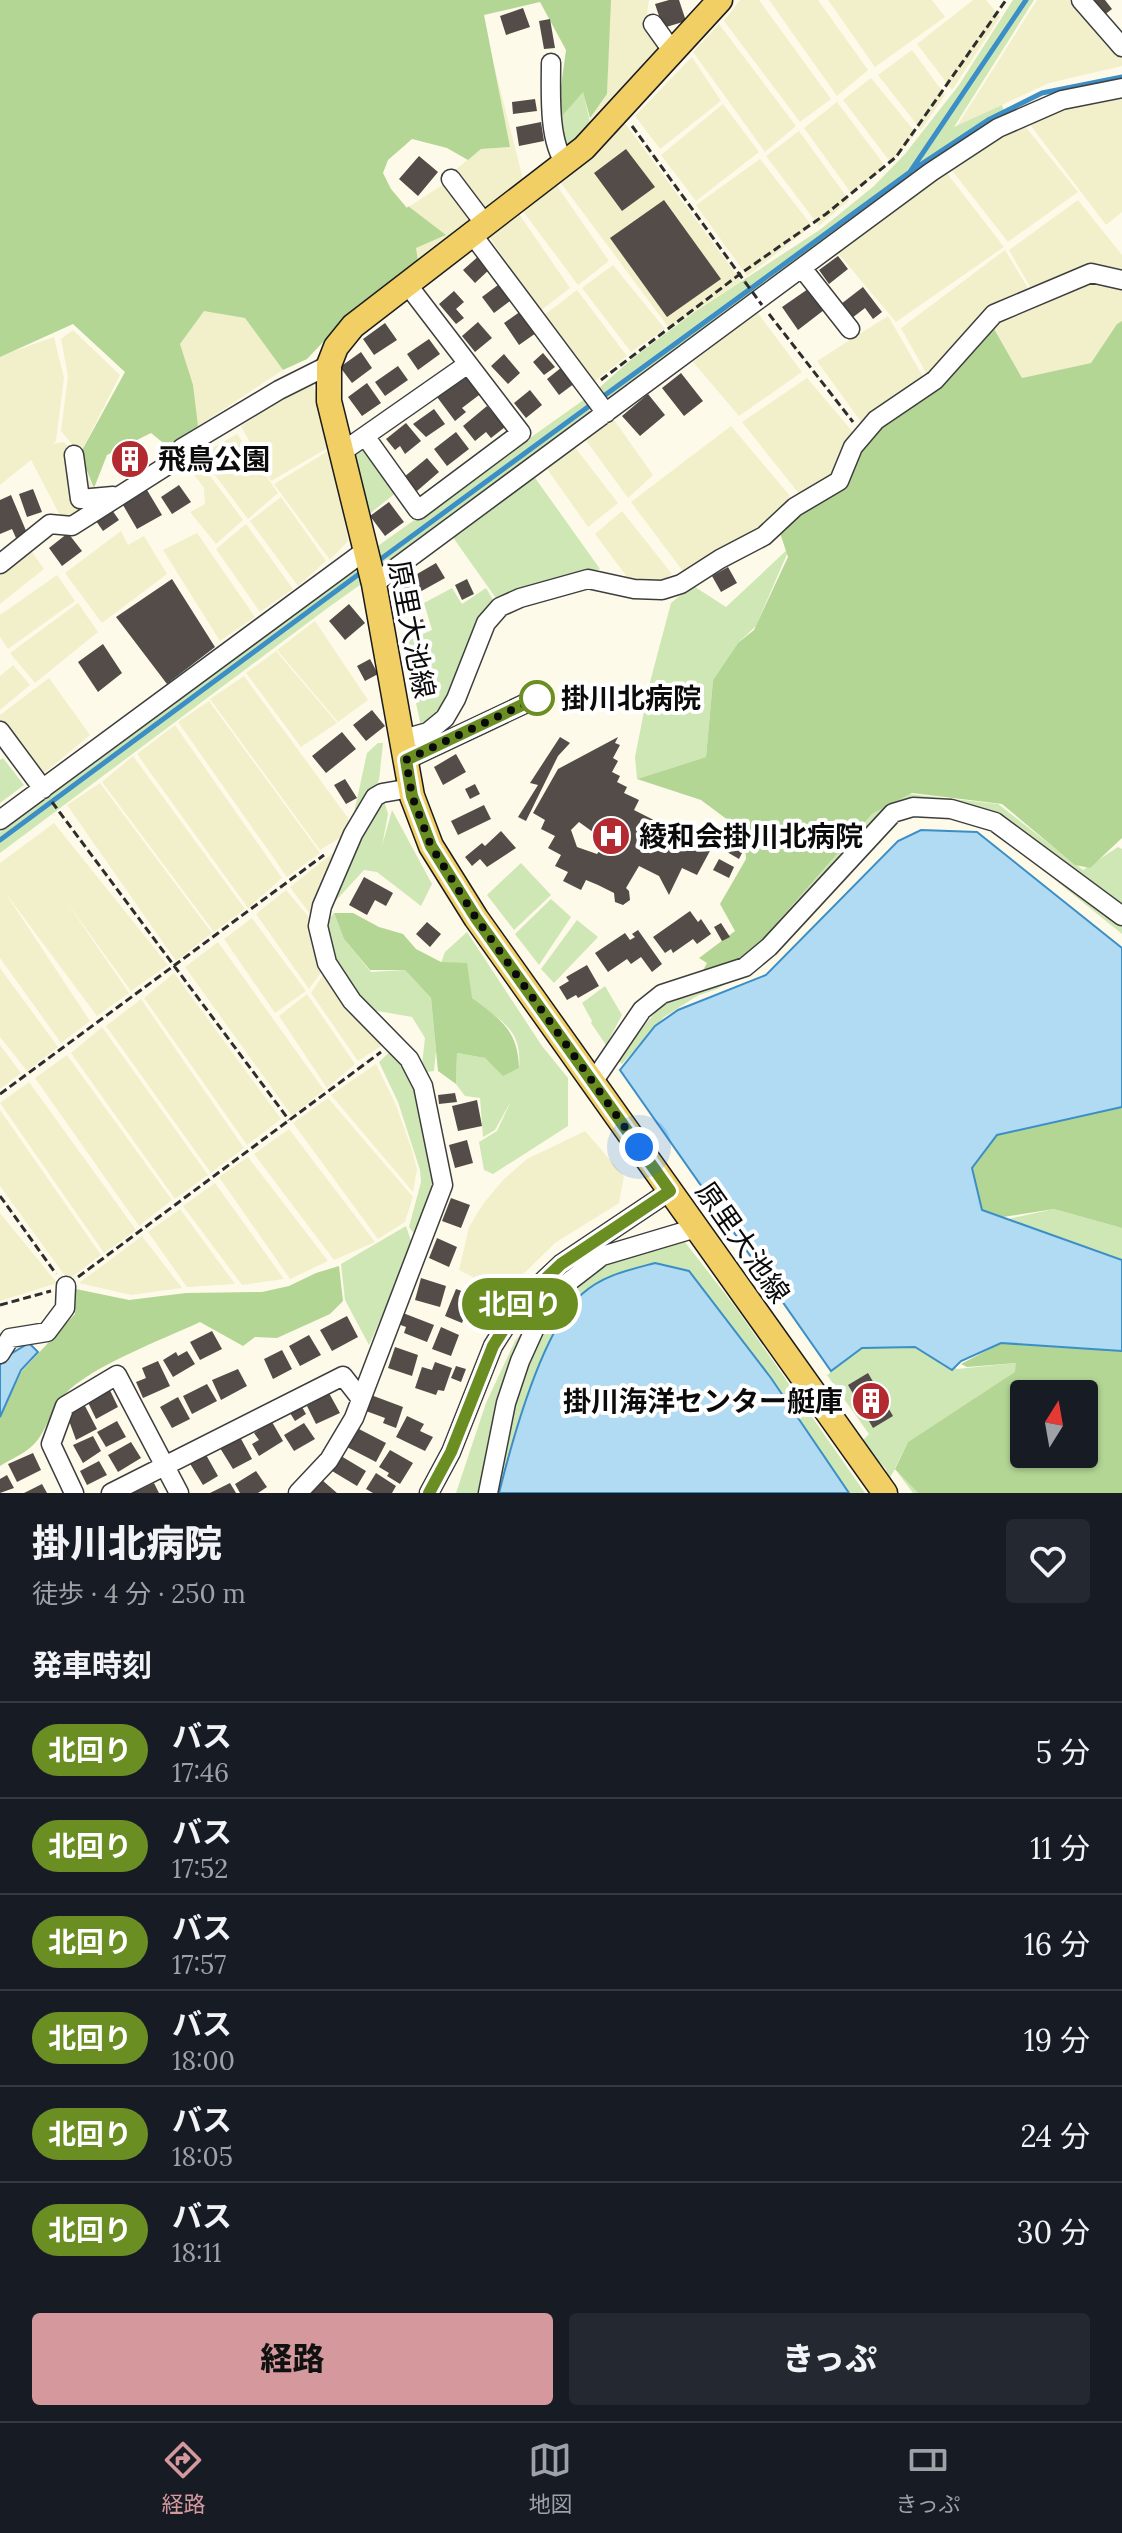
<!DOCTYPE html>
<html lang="ja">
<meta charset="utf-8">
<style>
body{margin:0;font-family:Lora,"Noto Sans JP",serif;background:#242831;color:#f1f3f6;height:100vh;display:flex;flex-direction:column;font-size:30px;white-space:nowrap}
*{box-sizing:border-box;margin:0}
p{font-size:26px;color:#9ea1a6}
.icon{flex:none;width:44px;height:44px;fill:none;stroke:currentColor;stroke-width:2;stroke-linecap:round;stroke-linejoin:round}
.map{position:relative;height:1493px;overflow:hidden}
.panel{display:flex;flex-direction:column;background:#171b24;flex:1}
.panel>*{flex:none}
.badge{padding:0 16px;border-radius:26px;font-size:28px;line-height:52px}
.needle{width:52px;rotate:11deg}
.fabs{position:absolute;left:1010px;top:1380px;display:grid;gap:16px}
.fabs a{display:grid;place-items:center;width:88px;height:88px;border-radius:8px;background:#171b24;box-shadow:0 2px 6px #0004;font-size:40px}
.you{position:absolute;width:40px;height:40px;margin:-20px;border:6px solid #fff;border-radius:50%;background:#1a73e8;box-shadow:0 0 0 12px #1a73e833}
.map>.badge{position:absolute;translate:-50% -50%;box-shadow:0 0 0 4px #fff}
h2{padding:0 32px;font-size:30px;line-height:72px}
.round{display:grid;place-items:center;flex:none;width:84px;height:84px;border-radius:8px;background:#242831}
.overview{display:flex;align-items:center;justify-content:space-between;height:136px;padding:0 32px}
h1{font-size:38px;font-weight:800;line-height:60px}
.cta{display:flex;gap:16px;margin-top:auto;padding:16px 32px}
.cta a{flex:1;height:92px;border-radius:8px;background:#d5999d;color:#111;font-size:32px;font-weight:800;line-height:92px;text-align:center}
.cta a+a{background:#242831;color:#f1f3f6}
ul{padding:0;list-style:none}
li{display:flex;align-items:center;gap:24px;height:96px;padding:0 32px;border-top:2px solid #363941}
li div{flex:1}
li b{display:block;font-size:30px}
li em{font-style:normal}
li .badge{min-width:88px;font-weight:700;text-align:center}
.menu{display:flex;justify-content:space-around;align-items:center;height:112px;border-top:2px solid #363941;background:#171b24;font-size:22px;color:#9ea1a6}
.menu a{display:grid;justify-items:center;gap:4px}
.menu .active{color:#d5999d}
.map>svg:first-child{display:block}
</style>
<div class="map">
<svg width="1122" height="1493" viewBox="0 0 1122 1493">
<rect width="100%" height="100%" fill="#fefae9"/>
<path fill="#f2efcb" d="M610,0H649L646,21L665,48L591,127L590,118L607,94Z
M740,0H759L831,99L800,122L724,21Z
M769,0H818L868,70L837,96Z
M828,0H932L945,17L875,67Z
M973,0H986L1000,17L952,90L917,44Z
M1037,0H1069L1108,48L1122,57V66L1049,83L957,126Z
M719,24L796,126L765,152L693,52Z
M912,50L945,95L921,130L878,75Z
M692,57L721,101L660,149L635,116Z
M494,65L523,179L486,216L448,176L481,149L509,147Z
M871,78L916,133L891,163L843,100Z
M1122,94V212L1106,225L1028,122L1069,104Z
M837,102L886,167L851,193L804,128Z
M723,104L759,152L696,201L661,155Z
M622,119L741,281L669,328L558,179Z
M1024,125L1078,192L1008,242L950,168L992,140Z
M799,131L849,200L819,226L766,156Z
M760,159L812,226L747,276L696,205Z
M946,172L1004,247L896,322L837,252Z
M447,182L474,219L418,261L415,248L445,236L407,208Z
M555,183L609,261L578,285L522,210Z
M1078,200L1122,255V274L1033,292L1009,250Z
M517,211L570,288L540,311L487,234Z
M1005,250L1031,293L930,380L901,328Z
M613,265L665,329L631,352L582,288Z
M1094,279L1122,285V321L1117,324L1091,363L1022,378L989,320Z
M577,290L627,356L594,382L543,316Z
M204,310L245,318L283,370L198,426L180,344Z
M757,312L802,372L739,416L693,362Z
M888,316L925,380L864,426L817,361Z
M73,330L120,375L80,454L61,431L68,376L61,339Z
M54,337L64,378L56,441L52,444L64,442L83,466L98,497L65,525L31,460L0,485V356Z
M807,378L857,437L835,476L800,495L742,422Z
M312,381L331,446L271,481L241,426Z
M612,417L653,475L628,498L585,439Z
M731,426L790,496L765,525L702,558L685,574L631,502Z
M237,434L278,493L248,519L200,455Z
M574,446L618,503L588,527L545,466Z
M333,448L348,541L330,560L274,484Z
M199,461L243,520L216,544L190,512L205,504L204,488L189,468Z
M281,497L326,561L298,586L250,521Z
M622,511L672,574L662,581H630L595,534Z
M246,524L293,589L260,612L216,549Z
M121,531L128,545L144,536L167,574L102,623L65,573Z
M197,533L255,617L220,641L163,550Z
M28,546L44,569L0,604V564Z
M57,575L75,601L8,649L0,637V615Z
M78,603L98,632L35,683L10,653Z
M315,621L368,700L338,722L277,650Z
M276,651L337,723L301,747L246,673Z
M13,665L30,685L0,710V676Z
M244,676L348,818V833L320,850L210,699Z
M49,678L90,735L43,774L0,724V715Z
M209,701L320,853L287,877L178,722Z
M175,725L282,878L248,908L137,754Z
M133,756L245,909L214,932L102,782Z
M100,783L212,933L176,961L67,805Z
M54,823L168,965L131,991L63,897L129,993L97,1016L4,891L90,1021L61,1043L0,958V863Z
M343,845L312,917L290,887Z
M286,890L313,922L323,970L309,989L256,914Z
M252,918L306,991L275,1013L224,939Z
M218,942L324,1090L292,1116L185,967Z
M0,968L58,1047L27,1071L0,1037Z
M174,973L281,1119L247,1145L144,998Z
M327,973L386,1043L358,1061L311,993L323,975Z
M307,994L355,1064L327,1088L279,1016Z
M141,999L244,1148L211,1173L106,1026Z
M102,1027L208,1175L175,1199L71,1053Z
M0,1045L21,1073L0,1089Z
M67,1055L172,1200L139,1226L35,1078Z
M376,1064L396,1105L412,1150L417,1169L413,1192L331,1095Z
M29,1082L136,1230L104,1253L0,1103Z
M328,1098L413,1197L405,1222L378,1239L293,1123Z
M0,1110L101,1255L68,1280L0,1186Z
M289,1129L375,1242L334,1260L254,1154Z
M585,1131L624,1176L619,1203L555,1243L504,1293L459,1270L469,1227L483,1204L504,1179L527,1159Z
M248,1157L328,1261L290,1279L219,1177Z
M215,1183L284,1279L242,1285L183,1206Z
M180,1209L235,1284L187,1287L148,1232Z
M0,1213L57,1283L0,1301Z
M142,1236L182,1288L131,1295L79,1283Z"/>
<path fill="#cfe6b5" d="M1013,0H1034L954,127L1002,105L1008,124L329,607L0,853V832L382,543L592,394L633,358L693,313L821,229L874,186L905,154L959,85Z
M583,91L591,127L563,150L556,123Z
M365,436L402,488L368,515L349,449Z
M533,475L600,569L498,601L452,536Z
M790,547L756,626L738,643L713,680L706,757L637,779L635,757L649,686L671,603L692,585L726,607Z
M452,588L462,604L486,588L495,603L439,716L421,726L403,643L432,630L424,603Z
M378,743H383L379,780L351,827L367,753Z
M3,758L24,785L0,803V760Z
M909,794L998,804L1083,870L1118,847L1122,849V934L1007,841L972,819L905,815L753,968L717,989L697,996L664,1017L622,1064L616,1059L683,980L749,955L872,814Z
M384,801L388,814L382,846L392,810L432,884L421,906L377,872L364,870L329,908L334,889L359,842L375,806Z
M521,863L551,895L514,930L487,895Z
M551,899L571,917L539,965L515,934Z
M334,913L344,939L371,972L405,970L431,998L436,1051L434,1071L427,1072L422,1065L425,1038L412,1017L372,1010L348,984L331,955L327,921Z
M577,920L598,937L554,983L541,969Z
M467,932L542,1046L568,1078V1126L493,1174L484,1170L479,1142L497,1131L511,1101L495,1130L483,1137L480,1098L465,1096L456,1084L457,1053L485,1058L503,1075L519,1068C523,1025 496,1020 471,997C460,986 451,974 441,963L445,952Z
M605,986L622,1015L606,1045L591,1023L592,1021L582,1003Z
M394,1048L420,1087L439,1183L417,1238L409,1227L421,1182L420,1170L398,1102L379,1062Z
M1054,1209L1122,1228V1260L1008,1219Z
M406,1226L413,1247L369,1345L345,1300L341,1264Z
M678,1233L736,1308L865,1493H849L772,1378L689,1271L553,1333L518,1424L499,1493H456L486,1403L515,1341L547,1301L599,1258Z
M916,1347L957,1369L1016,1363V1372L908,1442L895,1468L918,1493H913L895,1469L888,1481L886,1469L861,1442L869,1434L827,1375L862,1348Z"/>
<path fill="#b3d695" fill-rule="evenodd" d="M0,0H611L607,94L590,118L583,92L556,123L566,50L540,2L484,15L510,147L481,149L468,160L447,148L412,139L388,160L383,173L391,189L407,208L408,206L446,235L416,248L418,261L357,306L307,359L283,370L245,318L204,311L180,344L193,385L198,426L167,446L151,433L107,455L94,488L80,454L125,372L73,324L0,357Z
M989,320L1022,378L1091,363L1117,324L1122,321V838L1090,868L1075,865L1002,804L912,793L872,814L749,955L701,974L707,963L699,958L735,931L720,904L746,859L744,832L701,800L637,779L706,757L713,680L738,643L754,630L788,557L777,524L840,477L853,447Z
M334,913H353L379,927L403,934L416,949L441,962L467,963L472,998C500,1019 518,1030 519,1068L503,1076L485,1058L457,1053L456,1084L438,1071L431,998L405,970H370L344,939Z
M1122,1106V1228L1054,1209L1003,1217L982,1210L972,1168L997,1135Z
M339,1266L343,1301L330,1314L277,1338L255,1337L243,1346L200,1322C162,1340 93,1365 65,1394C51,1408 48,1428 36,1442C28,1452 11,1459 0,1466V1417L22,1371L75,1314L76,1289L129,1300L186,1293L262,1292L289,1286L316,1273Z
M1001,1343L1122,1351V1493H918L895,1469L908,1442L1015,1372L1016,1363L967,1367L961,1364ZM1024,1394H1084V1454H1024Z"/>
<path fill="#b1daf3" stroke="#3b8fc6" stroke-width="2" d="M921,830L977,832L1122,948V1107L997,1135L972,1168L982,1210L1122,1260V1351L1001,1343L961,1361L952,1370L915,1347L862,1348L831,1371L620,1070L655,1026L678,1010L766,975L898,841Z
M655,1263L689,1271L771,1378L849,1493H499C512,1441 542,1330 582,1294C603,1275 629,1270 655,1263Z
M29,1343L38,1352L21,1370L0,1417V1365L4,1358Z"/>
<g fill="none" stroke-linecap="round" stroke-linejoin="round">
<path stroke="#3b8fc6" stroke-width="5" d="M914,169L988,120L1042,93L1122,77
M601,398L910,172L1026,0
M378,561L592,404
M0,840L363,571"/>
</g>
<path fill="#534c48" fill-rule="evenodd" d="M669,0H679L686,21L663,28L655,4Z
M1091,0H1105L1112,9L1103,16Z
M523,8L530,27L506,35L500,16Z
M550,19L555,48L544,49L539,21Z
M535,99L537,111L513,114L512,102Z
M541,122L544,141L519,146L516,127Z
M626,149L655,187L622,211L594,173Z
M419,156L438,172L418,196L399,179Z
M664,200L721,279L667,317L610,238Z
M481,254L491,268L475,283L463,270Z
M838,256L848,269L829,284L819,270Z
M498,285L510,301L494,313L482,297Z
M863,287L882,312L873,319L865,308L852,318L841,304Z
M808,289L824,310L798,330L782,307Z
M454,291L464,302L456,309L464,318L456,324L439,304Z
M521,311L536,333L519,345L504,323Z
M478,322L492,338L475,352L462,336Z
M385,323L397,340L374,355L363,339Z
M429,339L440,354L418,370L407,354Z
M361,352L372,368L352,383L340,367Z
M543,353L555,367L544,375L533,362Z
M504,354L520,373L508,384L491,366Z
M398,366L408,380L385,396L375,382Z
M562,367L575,383L559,395L547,379Z
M468,373L483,392L462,408L466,412L455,421L437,397Z
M681,373L703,401L684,416L662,388Z
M367,383L381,403L362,416L348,397Z
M530,390L542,405L526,418L514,403Z
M648,394L665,415L640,436L622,416Z
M487,406L505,427L491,438L486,432L475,441L463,426Z
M434,409L445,424L426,437L413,424Z
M406,423L421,441L405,454L400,446L395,450L386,439Z
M456,432L469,449L447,466L434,449Z
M139,444L148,458L121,474L113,460Z
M427,458L439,472L417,491L404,477Z
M179,485L191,502L172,514L161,497Z
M33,489L42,512L27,517L19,494Z
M147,490L162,515L137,529L123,505Z
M11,495L27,533L16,538L12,529L0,534V500Z
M389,502L404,522L385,536L370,516Z
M112,510L119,520L103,531L96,521Z
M68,533L82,551L62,566L49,548Z
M436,563L445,578L400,603L393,588Z
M728,567L737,583L721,592L712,576Z
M172,579L215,647L167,684L116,617Z
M467,579L474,594L462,600L455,585Z
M349,604L365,623L345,640L329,621Z
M423,619L426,630L410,635L406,624Z
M103,644L122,673L98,692L78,662Z
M370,659L378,674L365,681L357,666Z
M372,710L385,726L366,741L353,725Z
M342,732L356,749L326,773L312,756Z
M560,737L570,743L558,756L526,821L518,817L538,785L530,783Z
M618,737L615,743L620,745L613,758L618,761L612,772L620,776L617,782L627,787L624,793L639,800L634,810L711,849L697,875L682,868L669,895L659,876L639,866L626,888L629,891L630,900L623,905L615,902L614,893L598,885L586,880L581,890L563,881L568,872L555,866L561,855L548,848L555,836L541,829L545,820L533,813L558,769ZM579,822L597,835L611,836L597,854L577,847L571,830Z
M456,754L466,772L443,785L434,767Z
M345,779L357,798L346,804L334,785Z
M475,784L480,794L470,799L465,789Z
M484,805L491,819L458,835L451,821Z
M501,831L516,848L487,867L480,859L472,866L465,857L482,843L485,846Z
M731,844L743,851L739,859L727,852Z
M719,859L734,867L729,878L713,870Z
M364,877L393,893L386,906L375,900L367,915L349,905Z
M690,911L698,922L701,919L711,934L697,944L693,939L673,953L671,949L665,953L653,937Z
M427,922L441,934L430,947L416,934Z
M721,923L730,937L722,941L714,927Z
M638,930L662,964L652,972L641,957L631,964L627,959L608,972L595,953L625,933L630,940L635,937L632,934Z
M587,965L599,986L578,998L576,995L567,1000L559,987L569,981L566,977Z
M455,1093L457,1102L439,1104L438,1095Z
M477,1100L482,1126L458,1131L452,1106Z
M467,1140L473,1163L455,1168L449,1145Z
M451,1198L470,1205L461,1228L442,1221Z
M437,1238L457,1247L449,1267L429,1258Z
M421,1278L446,1286L440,1307L415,1300Z
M456,1289L473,1295L462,1323L445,1316Z
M484,1297L497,1300L493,1313L481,1309Z
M403,1313L434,1325L427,1342L404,1333L406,1327L398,1324Z
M347,1316L358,1337L332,1351L320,1330Z
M441,1327L459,1335L451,1356L432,1349Z
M212,1331L222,1349L200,1360L190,1342Z
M309,1335L321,1355L300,1366L289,1346Z
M395,1347L418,1355L412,1376L388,1368Z
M282,1350L292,1369L273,1379L264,1359Z
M187,1351L195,1364L173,1377L163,1360L176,1352L178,1356Z
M158,1361L170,1386L143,1398L136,1382L146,1378L142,1368Z
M435,1362L452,1368L444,1391L438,1390L436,1395L415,1388L422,1367L432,1370Z
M456,1366L466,1369L461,1382L451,1378Z
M238,1369L247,1386L221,1400L212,1380Z
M868,1373L893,1416L873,1428L848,1385Z
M207,1384L217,1401L192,1414L183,1396Z
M108,1386L118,1407L96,1419L85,1396Z
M329,1393L340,1413L316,1424L307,1406Z
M371,1395L403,1407L396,1428L383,1423L385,1418L366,1411Z
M178,1397L190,1419L172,1428L160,1407Z
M85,1406L97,1429L76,1440L67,1415Z
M302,1407L306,1414L295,1421L290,1413Z
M407,1416L424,1424L420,1431L433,1437L425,1451L396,1437Z
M117,1421L126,1437L106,1447L97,1432Z
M272,1422L283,1441L259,1456L252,1444L259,1440L254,1433Z
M304,1423L315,1439L294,1451L284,1435Z
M357,1428L386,1443L376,1462L347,1447Z
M93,1436L101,1451L83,1463L73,1445Z
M240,1437L252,1459L233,1469L220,1448Z
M131,1442L141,1458L118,1472L108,1455Z
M390,1450L413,1463L400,1484L387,1476L389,1473L379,1467Z
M33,1453L41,1470L17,1482L8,1464Z
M205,1453L218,1476L203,1485L189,1462Z
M341,1456L366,1471L357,1486L332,1471Z
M99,1461L107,1475L87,1485L80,1471Z
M256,1471L267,1487L258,1493H240L235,1484Z
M376,1473L396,1486L392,1493H373L366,1489Z
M7,1475L14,1488L0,1493V1479Z
M322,1480L337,1493H311Z
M154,1483L159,1493H133Z
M230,1483L236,1493H210Z
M42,1484L47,1493H24Z"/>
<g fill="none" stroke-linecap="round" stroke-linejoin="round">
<g stroke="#3e3e3e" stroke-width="21">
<path id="minor" d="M1081,0L1122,47
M653,24L673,52
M551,63C551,91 548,140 565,163
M451,179L485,224
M472,234L606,413
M802,268L850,329
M365,436L418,510L521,433L407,284
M342,452L468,364
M74,455L80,499L113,496
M0,564L50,524L72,526L171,463L182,448L279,390L329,365
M374,584L931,172L998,128L1062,100L1122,88
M0,731L43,789
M403,739L428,732L445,718L456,699L486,623L500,607L520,598L588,579L634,589L662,590L681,584L720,559L764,536L795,507L839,481L853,447L876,420L935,380L994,314L1091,273L1122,280
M406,760L537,698
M0,820L366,550
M593,1082L642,1010L662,994L745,967L769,947L893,813L913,807L951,809L995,822L1122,916
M0,1354L10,1338L47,1332L65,1308L66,1286
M74,1493L51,1444L65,1406L117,1375L179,1493
M111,1493L343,1376L361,1399
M298,1493L329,1460L354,1418L443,1185L423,1086L409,1059L352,1001L327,963L318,926L322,906L353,834L375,797L382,793L411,788
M429,1493L451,1452L493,1346L521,1302L561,1264L670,1191
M488,1493L506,1403L520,1361L549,1297L602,1256L696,1228"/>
</g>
<g stroke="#1c1c1c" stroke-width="27">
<path id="major" d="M720,0L584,148L353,326L336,347L329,365V401L374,584L412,796L431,846L476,918L885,1493"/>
</g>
<path stroke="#2d2d2d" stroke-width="3" stroke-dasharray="8 4" stroke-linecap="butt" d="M632,126L745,282
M769,314L853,422
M601,380L740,274L826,214L896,157L1006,0
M52,802L289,1120
M0,1094L324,855
M0,1196L56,1274
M78,1277L381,1052
M0,1305L51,1291"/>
<use href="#minor" stroke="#fff" stroke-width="18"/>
<use href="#major" stroke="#f2cf65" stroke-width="24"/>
<path stroke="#2d2d2d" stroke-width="3" stroke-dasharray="8 4" stroke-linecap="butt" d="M745,282L762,305"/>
</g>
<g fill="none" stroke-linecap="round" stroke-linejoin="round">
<g stroke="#fff" stroke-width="18">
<path id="line" d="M429,1493L451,1452L493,1346L521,1302L561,1264L670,1191L476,918L431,846L412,796L406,760L537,698"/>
</g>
<use href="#line" stroke="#6b8e23" stroke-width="12"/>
<path stroke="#0b0b0b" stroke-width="8" stroke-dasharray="0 14.4" d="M537,698L406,760L412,796L431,846L476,918L639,1147"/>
</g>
<defs>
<g id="building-disc" transform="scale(2)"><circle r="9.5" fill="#b32a31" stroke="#fff"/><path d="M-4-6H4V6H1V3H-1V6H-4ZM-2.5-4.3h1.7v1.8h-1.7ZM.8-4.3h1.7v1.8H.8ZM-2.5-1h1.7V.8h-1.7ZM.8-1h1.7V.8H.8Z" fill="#fff"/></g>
<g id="hospital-disc" transform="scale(2)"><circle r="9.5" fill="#b32a31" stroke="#fff"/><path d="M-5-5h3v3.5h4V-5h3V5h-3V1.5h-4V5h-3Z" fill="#fff"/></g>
</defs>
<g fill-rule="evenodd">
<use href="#building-disc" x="130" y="459"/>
<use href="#hospital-disc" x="611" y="836"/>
<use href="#building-disc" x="871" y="1401"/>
</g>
<circle fill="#fff" stroke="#6b8e23" stroke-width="4" cx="537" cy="698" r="16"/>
<g text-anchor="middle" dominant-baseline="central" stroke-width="8" stroke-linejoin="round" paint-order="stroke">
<g font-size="28" font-weight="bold" fill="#0b0b0b" stroke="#fff" text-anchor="start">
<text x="158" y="459">飛鳥公園</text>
<text x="639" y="836">綾和会掛川北病院</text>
<text x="843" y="1401" text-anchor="end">掛川海洋センター艇庫</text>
</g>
<g font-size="28" fill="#0b0b0b" stroke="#fff">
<text transform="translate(412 629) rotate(79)">原里大池線</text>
<text transform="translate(743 1242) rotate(55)">原里大池線</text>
</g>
<g font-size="28" font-weight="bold" fill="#0b0b0b" stroke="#fff" text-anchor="start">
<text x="561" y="698">掛川北病院</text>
</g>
</g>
</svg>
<div class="fabs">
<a><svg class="needle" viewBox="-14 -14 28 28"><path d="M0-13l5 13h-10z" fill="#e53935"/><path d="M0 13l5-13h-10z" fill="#9ea1a6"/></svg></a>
</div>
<div class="you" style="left:639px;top:1147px"></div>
<b class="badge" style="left:520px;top:1304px;background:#6b8e23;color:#fff">北回り</b>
</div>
<section class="panel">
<div class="overview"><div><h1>掛川北病院</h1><p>徒歩 · 4 分 · 250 m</p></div><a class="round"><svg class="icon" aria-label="heart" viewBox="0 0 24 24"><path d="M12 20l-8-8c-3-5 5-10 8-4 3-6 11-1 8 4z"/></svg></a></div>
<h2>発車時刻</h2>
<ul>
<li><span class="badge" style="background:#6b8e23;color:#fff">北回り</span><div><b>バス</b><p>17:46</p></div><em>5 分</em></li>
<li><span class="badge" style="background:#6b8e23;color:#fff">北回り</span><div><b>バス</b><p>17:52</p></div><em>11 分</em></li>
<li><span class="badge" style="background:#6b8e23;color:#fff">北回り</span><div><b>バス</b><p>17:57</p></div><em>16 分</em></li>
<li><span class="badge" style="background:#6b8e23;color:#fff">北回り</span><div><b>バス</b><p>18:00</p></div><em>19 分</em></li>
<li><span class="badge" style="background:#6b8e23;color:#fff">北回り</span><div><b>バス</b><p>18:05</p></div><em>24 分</em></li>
<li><span class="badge" style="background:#6b8e23;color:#fff">北回り</span><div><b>バス</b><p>18:11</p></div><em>30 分</em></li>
</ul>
<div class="cta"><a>経路</a><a>きっぷ</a></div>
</section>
<nav class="menu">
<a class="active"><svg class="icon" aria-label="directions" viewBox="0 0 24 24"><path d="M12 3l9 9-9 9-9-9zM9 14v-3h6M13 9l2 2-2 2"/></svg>経路</a>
<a><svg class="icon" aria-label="map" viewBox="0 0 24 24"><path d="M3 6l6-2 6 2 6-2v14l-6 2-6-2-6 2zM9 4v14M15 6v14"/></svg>地図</a>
<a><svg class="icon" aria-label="tickets" viewBox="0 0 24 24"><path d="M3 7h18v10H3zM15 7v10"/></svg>きっぷ</a>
</nav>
